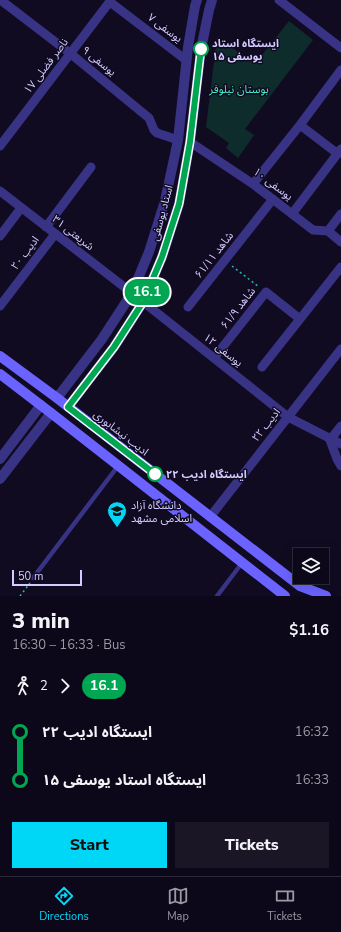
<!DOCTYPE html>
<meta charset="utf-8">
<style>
body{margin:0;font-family:"Nunito Sans","Noto Sans Arabic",sans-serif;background:#1a1626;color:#f1f3f6;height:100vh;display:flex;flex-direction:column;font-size:15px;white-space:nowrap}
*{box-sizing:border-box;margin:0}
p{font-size:13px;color:#9a9aa2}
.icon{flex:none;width:22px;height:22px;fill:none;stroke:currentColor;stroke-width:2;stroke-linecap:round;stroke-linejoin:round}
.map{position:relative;height:596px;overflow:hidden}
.drawer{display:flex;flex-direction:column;background:#0c0819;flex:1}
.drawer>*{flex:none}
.badge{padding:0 8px;border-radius:13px;font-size:14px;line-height:26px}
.fabs{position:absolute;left:293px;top:548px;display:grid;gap:8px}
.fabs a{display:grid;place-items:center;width:36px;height:36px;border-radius:0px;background:#0c0819;box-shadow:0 4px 16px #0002,0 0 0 1px #2c2938;font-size:20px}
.scale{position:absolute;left:12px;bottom:10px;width:70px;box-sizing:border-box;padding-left:4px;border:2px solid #d3ccff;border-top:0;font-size:11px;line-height:14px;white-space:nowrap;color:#d3ccff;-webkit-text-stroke:3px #100b21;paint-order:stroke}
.map>.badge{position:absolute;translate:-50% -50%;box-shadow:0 0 0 2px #fff}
.legs{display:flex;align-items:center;gap:6px;height:44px;padding:0 12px;font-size:13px}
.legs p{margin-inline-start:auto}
.head{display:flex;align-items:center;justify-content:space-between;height:68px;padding:0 12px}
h1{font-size:22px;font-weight:800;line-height:30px}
.action{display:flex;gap:8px;margin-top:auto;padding:8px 12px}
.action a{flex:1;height:46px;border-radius:0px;background:#00d7f7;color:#111;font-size:16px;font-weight:800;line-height:46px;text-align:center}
.action a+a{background:#1a1626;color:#f1f3f6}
ul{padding:0 12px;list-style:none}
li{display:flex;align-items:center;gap:14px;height:48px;font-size:15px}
li i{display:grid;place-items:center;width:6px;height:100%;margin:0 5px;background:currentColor}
li i::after{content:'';width:10px;height:10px;margin:-5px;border:3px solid;border-radius:50%;background:#0c0819}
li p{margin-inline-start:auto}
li:first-child i{background:linear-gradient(#0000 50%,currentColor 0)}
li:last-child i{background:linear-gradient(currentColor 50%,#0000 0)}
.dock{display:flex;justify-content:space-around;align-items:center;height:56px;border-top:1px solid #2c2938;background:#0c0819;font-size:11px;color:#9a9aa2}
.dock a{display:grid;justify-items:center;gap:2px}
.dock .active{color:#00d7f7}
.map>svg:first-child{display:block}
</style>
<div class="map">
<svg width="341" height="596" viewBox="0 0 341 596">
<rect width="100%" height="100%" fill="#100b21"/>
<path fill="#0e2c2c" d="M289,21L313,40L245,129L254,135L238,158L226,148L229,143L206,127L217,37L255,64Z"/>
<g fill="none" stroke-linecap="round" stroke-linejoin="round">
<path stroke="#25bab5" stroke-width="1.5" stroke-dasharray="2 3" stroke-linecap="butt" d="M232,266L259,287
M20,596L30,583"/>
<path stroke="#383384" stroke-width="4.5" d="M33,578L118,466
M217,596L242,563"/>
<path stroke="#383384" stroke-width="9" d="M279,0L341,48
M2,1L71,54L149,118L154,130L157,133L178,140
M110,2L186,60
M300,125L338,154
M190,142L253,184L313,230L328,231L341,242
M0,146L111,0
M253,184L300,125L341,70
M0,191L132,293L288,417L341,444
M292,214L341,149
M46,227L91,167
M328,231L341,214
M0,236L21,208
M0,306L55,234
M188,307L273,199
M214,358L266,292L300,319L341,267
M262,367L300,319
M330,440L337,459L341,466
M330,440L341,426
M210,517L341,349"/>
<path stroke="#383384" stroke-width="10" d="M57,398L102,339L132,293L149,252L165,201L178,140L188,47L195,6L197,0
M68,407L114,347L143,302L162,257L179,204L190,142L201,49L209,10L212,0
M0,459L41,405
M0,479L51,413"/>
<path stroke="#6b63ff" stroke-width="10" d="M0,356L57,398L300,586L326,596
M0,374L51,413L285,596"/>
</g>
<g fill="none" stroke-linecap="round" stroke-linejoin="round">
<g stroke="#fff" stroke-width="9">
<path id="line-1" d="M155,474L68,407L114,347L143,302L162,257L179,204L190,142L201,49"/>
</g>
<use href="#line-1" stroke="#00a651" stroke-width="6"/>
</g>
<defs>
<g id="university-pin" transform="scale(1)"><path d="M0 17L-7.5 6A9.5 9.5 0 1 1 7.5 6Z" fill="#00d7f7" stroke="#100b21"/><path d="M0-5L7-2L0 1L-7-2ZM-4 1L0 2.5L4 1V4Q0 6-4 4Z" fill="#111"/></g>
</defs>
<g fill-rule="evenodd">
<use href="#university-pin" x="117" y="511"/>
</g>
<g fill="#fff" stroke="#00a651" stroke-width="2">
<circle cx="201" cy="49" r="7"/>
<circle cx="155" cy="474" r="7"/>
</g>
<g text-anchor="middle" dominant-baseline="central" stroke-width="3" stroke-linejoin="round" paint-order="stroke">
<g font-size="11" fill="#d3ccff" stroke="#100b21">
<text transform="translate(165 28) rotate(37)">یوسفی ۷</text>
<text transform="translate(99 61) rotate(39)">یوسفی ۹</text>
<text transform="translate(46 66) rotate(-53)">ناصر فضلی ۱۷</text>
<text transform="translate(273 184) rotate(37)">یوسفی ۱۰</text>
<text transform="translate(162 213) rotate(-75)">استاد یوسفی</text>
<text transform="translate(73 233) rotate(38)">شریعتی ۳۱</text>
<text transform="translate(25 253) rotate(-53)">ادیب ۲۰</text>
<text transform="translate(214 255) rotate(-52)">شاهد ۶۱/۱۱</text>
<text transform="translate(238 308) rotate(-52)">شاهد ۶۱/۹</text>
<text transform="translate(223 350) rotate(38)">یوسفی ۱۲</text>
<text transform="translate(266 425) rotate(-52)">ادیب ۲۲</text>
<text transform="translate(121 433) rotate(38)">ادیب نیشابوری</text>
</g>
<g font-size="11" font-weight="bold" fill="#d3ccff" stroke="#100b21" text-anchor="start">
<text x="212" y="43">ایستگاه استاد<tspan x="212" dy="13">یوسفی ۱۵</tspan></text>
<text x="166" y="474">ایستگاه ادیب ۲۲</text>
</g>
<g font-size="11" fill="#4fe8c6" stroke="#100b21">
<text x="239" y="89">بوستان نیلوفر</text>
</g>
<g font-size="11" fill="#d3ccff" stroke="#100b21" text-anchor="start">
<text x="131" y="505">دانشگاه آزاد<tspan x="131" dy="13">اسلامی مشهد</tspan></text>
</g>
</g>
</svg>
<div class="fabs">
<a><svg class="icon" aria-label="layers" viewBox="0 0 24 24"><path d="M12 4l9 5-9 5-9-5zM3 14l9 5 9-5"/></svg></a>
</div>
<div class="scale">50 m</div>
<b class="badge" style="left:147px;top:292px;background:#00a651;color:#fff">16.1</b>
</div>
<section class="drawer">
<div class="head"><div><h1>3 min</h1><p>16:30 – 16:33 · Bus</p></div><b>$1.16</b></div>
<div class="legs"><svg class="icon" aria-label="walk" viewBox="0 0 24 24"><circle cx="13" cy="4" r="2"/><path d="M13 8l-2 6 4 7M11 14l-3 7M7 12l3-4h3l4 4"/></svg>2<svg class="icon" aria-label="forward" viewBox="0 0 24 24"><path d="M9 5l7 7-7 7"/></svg><b class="badge" style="background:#00a651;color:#fff">16.1</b></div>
<ul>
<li><i style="color:#00a651"></i><b>ایستگاه ادیب ۲۲</b><p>16:32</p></li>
<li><i style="color:#00a651"></i><b>ایستگاه استاد یوسفی ۱۵</b><p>16:33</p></li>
</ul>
<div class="action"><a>Start</a><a>Tickets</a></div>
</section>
<nav class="dock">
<a class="active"><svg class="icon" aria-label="directions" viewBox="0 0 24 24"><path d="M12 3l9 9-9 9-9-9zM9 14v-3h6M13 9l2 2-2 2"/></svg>Directions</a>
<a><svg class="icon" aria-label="map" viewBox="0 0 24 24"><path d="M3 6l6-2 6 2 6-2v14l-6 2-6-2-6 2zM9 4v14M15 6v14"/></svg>Map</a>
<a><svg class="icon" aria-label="tickets" viewBox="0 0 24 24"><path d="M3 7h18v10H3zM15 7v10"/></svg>Tickets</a>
</nav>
